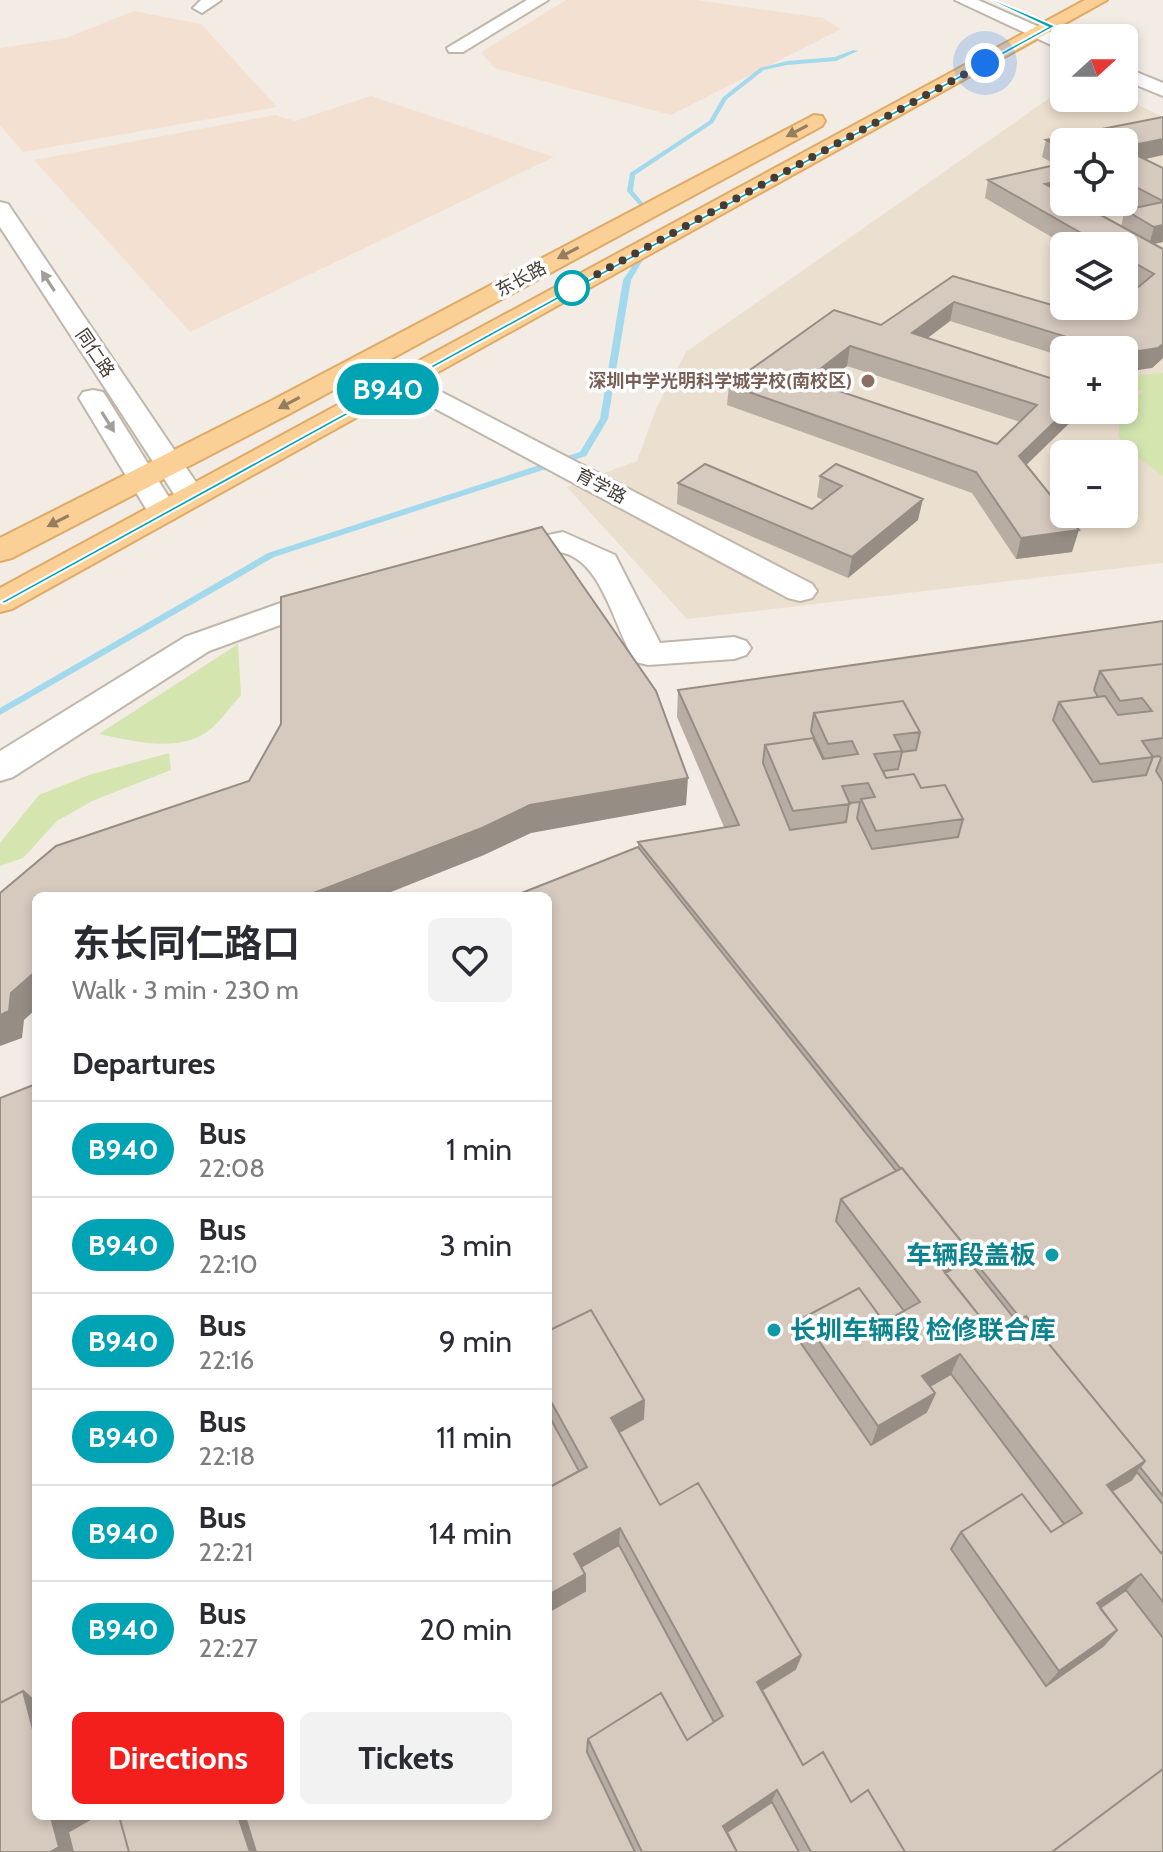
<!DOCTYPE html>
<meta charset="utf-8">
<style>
body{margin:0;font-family:Cabin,"Noto Sans SC",sans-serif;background:#f2f2f3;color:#2b2b33;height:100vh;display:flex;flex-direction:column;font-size:30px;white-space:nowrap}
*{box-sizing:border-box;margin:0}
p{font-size:26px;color:#7c7c81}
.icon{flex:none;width:44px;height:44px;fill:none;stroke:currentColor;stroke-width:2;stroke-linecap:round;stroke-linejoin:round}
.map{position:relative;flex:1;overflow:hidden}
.sheet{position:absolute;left:32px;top:892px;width:520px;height:928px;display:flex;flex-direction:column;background:#fff;border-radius:12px;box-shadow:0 4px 12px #0003}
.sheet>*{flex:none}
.badge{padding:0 16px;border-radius:26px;font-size:28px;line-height:52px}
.needle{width:52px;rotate:69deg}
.controls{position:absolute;left:1050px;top:24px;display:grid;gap:16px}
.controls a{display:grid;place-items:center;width:88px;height:88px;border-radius:12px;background:#fff;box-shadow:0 4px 12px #0003;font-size:40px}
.you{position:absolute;width:40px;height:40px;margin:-20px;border:6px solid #fff;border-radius:50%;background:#1a73e8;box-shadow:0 0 0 12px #1a73e833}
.map>.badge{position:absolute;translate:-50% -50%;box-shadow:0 0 0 4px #fff}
h2{padding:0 40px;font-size:30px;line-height:72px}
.round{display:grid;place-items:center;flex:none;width:84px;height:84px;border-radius:12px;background:#f2f2f3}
.head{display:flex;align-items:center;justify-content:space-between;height:136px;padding:0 40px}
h1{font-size:38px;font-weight:700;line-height:60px}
.button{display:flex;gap:16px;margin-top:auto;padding:16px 40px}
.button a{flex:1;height:92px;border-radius:12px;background:#f21f1c;color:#fff;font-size:32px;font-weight:700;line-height:92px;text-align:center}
.button a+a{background:#f2f2f3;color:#2b2b33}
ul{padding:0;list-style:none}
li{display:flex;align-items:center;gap:24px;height:96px;padding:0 40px;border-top:2px solid #e1e1e2}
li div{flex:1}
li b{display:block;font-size:30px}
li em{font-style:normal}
li .badge{min-width:88px;font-weight:700;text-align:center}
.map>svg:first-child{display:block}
</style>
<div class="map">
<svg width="1163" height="1852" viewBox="0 0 1163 1852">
<rect width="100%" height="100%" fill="#f2ece5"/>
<path fill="#f4e0d1" d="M566,0H696L823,18L841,29L671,115L494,68L481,52Z
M134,11L201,24L277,107L23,152L0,125V48L66,38Z
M371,96L554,157L190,332L34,160L275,115L295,121Z"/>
<path fill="#ebdfcf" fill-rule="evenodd" d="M1064,88V98H1124L1163,117V563L687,619L567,487L637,461L656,409L686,352ZM1064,142H1124V202H1064ZM1064,246H1124V306H1064ZM1064,350H1124V410H1064ZM1064,454H1124V514H1064Z"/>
<path fill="#d4e5af" d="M1163,373V476L1136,456L1119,437C1119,415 1124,402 1145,390L1124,393V386L1131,376Z
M238,644L241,695C231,706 222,719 211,729C180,754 134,741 99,734Z
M169,753L171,770L92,801L57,821L23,858L0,866V843L39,795L89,775Z"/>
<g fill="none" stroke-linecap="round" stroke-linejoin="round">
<path fill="#a3d9ed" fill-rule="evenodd" d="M853,50L858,51L836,61L787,65L764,70L727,99L713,123L635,175L633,191L644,204V206H640L627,191L630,173L709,121L723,97L760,68L787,61L835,57Z
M642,252L647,253L631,280L608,419L586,456L274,557L0,715V708L268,553L580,452L600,419L623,280Z"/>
<g stroke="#c0b6ab" stroke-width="4">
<path id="minor" d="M201,0H221L202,13L193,8Z
M527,0H548L463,52H449L447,48Z
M955,0H978L1064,38V51Z
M1124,67L1163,83V96L1124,80Z
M0,202L8,204L206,497L202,503L191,506L180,503L176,497L0,227Z
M403,372L812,584L817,591L812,598L800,601L788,598L393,386L389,380L393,374Z
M93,390L103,392L107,398L178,512L174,519L163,521L152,519L148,512L79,398L83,392Z
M563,532L615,555L660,643L734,637L746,641L751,648L746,655L734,659L648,665L636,662C614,630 603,558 559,552C537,549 511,568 485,562L480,555L485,548Z
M334,584L346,587L351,594L346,601L209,651L13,777L0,781V751L185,637Z"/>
</g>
<g stroke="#dfaa66" stroke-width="4">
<path id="major" d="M1085,0H1107L12,609L0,612V588Z
M814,115L822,116L825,121L822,126L289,414L12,558L0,561V538L269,402Z"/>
</g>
<use href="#minor" fill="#fff" fill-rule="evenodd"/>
<use href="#major" fill="#fad096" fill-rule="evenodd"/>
</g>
<path fill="#b8ada3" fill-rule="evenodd" d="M1163,117V155L1144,159L1163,168V242L1154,244L1163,249V358L1152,368L1124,350H1064V357L950,321L927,338L1059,381L1026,465L1072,552L1016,559L972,493L727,405L729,385L881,325L953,276L1100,319L1138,288L1124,279V246H1067L985,198L988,180L1056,165L1042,157L1046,140ZM1064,142H1124V201L1136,208L1125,210L1121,226L1064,202ZM847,366L1020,422L997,444L822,386Z
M836,464L918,520L848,578L677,504L678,483L812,509L823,500L817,497L820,476Z
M1163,621V1852H0L548,1816V896L638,847V842L724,827L677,717L678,690Z"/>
<path fill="#968d85" d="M1163,139V155L1124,164V147Z
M1064,180V197L1045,184Z
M1163,225V242L1149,245L1154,227Z
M954,302L950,321L908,353L912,333Z
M1163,344V358L1152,368L1124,372V356L1127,353Z
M850,346L847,366L803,400L806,380Z
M1067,410H1083L1014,477L1019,456Z
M923,499L918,520L848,578L852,557Z
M1079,530L1072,552L1016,559L1021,538Z
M688,778L686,805L531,833L484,855L381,896H306L530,805Z
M36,971V1009L24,1020L22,1038L0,1046V1015L11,993Z
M965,1246L948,1286L936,1261Z
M960,1354L943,1392L919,1430L865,1462L878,1426L922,1376Z
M644,1400L642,1436L617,1450L611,1418Z
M1145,1461L1118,1496L1099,1509L1107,1485Z
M620,1528L618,1561L585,1605L548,1626V1595L574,1554Z
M1141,1574L1113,1605L1086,1623L1097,1603Z
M1117,1630L1090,1659L1034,1699L1059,1671Z
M801,1655L790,1682L756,1704L757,1682Z
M23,1691L36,1702V1741Z
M777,1790L767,1812L722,1842L723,1826Z
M61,1816H127L84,1852H50L52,1821Z
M238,1816H250L262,1852H250Z"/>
<path fill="#d6c9be" stroke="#968d85" stroke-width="2" fill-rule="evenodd" d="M1163,117V139L1124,147V142H1064V149L1046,140Z
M1124,149L1163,168V201L1124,181Z
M1064,163V180L1045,184L1064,195V202H1077L1163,249V344L1158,348L1127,353L1124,356V350H1095L1099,347L954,302L912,333L1059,381L1064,377V410H1067L1019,456L1064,512V514H1066L1079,530L1021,538L976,472L729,385L834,310L881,325L953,276L1100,319L1116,306H1124V299L1154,274L1124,257V246H1104L988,180ZM850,346L1037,405L997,444L806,380Z
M1163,202V225L1154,227L1125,210Z
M705,464L812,509L842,486L820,476L836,464L923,499L852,557L678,483Z
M542,527L656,691L688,778L530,805L482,828L306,896H36V971L11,993L9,1011L0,1015V893L56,846L249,781L281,724V597Z
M1163,621V664L1100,671L1094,690L1098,697L1059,702L1053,720L1093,782L1146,775L1153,757L1159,756L1161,758L1156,771L1163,782V1496L1140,1467L1145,1461L1026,1316L1021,1319L964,1248L965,1246L902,1168H900L638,842L739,825L678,690ZM903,701L920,732L916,750L902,752L898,769L883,771L886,778L914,774L921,788L945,785L963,819L958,837L872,849L857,818L860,802L849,803L846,822L790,830L763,763L765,745L813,738L824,759L811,731L814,713Z
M1163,664V738L1142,741L1153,757L1100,764L1059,702L1105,696L1118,715L1152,711L1142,698L1120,701L1100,671Z
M903,701L920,732L894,735L902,751L874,754L886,778L914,774L921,788L945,785L963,819L876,831L861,799L875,797L868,783L842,786L850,804L793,811L765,745L813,738L823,759L858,754L852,741L828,744L814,713Z
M638,847L896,1171L841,1199L836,1221L904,1311L884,1322L859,1288L803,1318L798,1339L871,1445L926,1412L935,1393L930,1386L951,1374L1064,1524L1051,1532L1022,1494L961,1532L951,1549L1046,1686L1103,1646L1117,1630L1100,1608L1126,1590L1163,1638V1769L1052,1852H905L868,1790L851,1802L823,1752L803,1765L762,1690L795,1669L801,1655L698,1483L660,1505L619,1432L643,1419L644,1400L591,1310L548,1331V896H514Z
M36,1084V1702L23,1691L0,1703V1098Z
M902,1168L965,1246L936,1261L994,1334L1026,1316L1145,1461L1107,1485L1161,1553L1163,1551V1602L1141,1574L1097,1603L1117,1630L1059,1671L961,1532L1022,1494L1051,1532L1082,1513L960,1354L922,1376L935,1393L878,1426L803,1318L859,1288L884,1322L920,1302L841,1199Z
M962,1253L1017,1322L994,1334L945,1273L956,1267Z
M591,1310L644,1400L611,1418L660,1505L698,1483L801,1655L757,1682L803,1765L823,1752L851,1802L868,1790L905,1852H811L777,1790L723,1826L737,1852H642L588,1739L661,1693L687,1740L723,1716L620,1528L574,1554L585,1574L548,1595V1488L587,1467L548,1396V1331Z
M548,1414L579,1471L548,1488Z
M1137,1472L1163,1504V1551L1161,1553L1112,1491L1131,1480Z
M619,1545L714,1722L687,1740L661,1693L588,1739L587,1752L635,1852H256L245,1816H548V1612L585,1591V1574L581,1567Z
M23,1691L36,1741V1816H61L52,1821L59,1847L50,1852H0V1703Z
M1163,1769V1852H1052Z
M772,1802L799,1852H737L727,1832Z
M96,1816H119L129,1852H73L68,1832Z
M119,1816H238L250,1852H129Z"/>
<defs><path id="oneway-solid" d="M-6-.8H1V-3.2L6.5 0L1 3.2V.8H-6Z" transform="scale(2)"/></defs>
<g fill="#967f61">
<use href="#oneway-solid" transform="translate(797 131) rotate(152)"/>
<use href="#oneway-solid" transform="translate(568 253) rotate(152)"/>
<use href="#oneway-solid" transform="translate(289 403) rotate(152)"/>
<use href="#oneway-solid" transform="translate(58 521) rotate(153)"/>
</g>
<g fill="#a29e9a">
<use href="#oneway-solid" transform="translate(48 281) rotate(-123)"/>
<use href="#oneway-solid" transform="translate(108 422) rotate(58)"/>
</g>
<path fill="#00a3b4" stroke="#fff" stroke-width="2" d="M990,0H995L1056,26L4,604L0,602L1047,27Z"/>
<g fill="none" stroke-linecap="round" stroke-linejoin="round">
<path stroke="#443c35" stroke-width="8" stroke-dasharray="0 14.4" d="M572,288L985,63"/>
</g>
<circle fill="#fff" stroke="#00a3b4" stroke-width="4" cx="572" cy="288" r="16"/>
<circle fill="#8d6e63" stroke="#fff" stroke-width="3" cx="868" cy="381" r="8"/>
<g fill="#0f9aa8" stroke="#fff" stroke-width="3">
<circle cx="1052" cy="1255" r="8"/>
<circle cx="774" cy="1330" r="8"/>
</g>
<g text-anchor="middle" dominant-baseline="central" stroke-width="7" stroke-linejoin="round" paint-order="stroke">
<g font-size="18" fill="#443c35" stroke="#fff">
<text transform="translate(521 279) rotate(-28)">东长路</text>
<text transform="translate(95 353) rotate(56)">同仁路</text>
<text transform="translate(601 486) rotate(28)">育学路</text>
</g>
<g font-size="18" font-weight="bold" fill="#785e54" stroke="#fff" text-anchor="end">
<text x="852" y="381">深圳中学光明科学城学校(南校区)</text>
</g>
<g font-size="26" font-weight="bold" fill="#0d838f" stroke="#fff" text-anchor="end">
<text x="1036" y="1255">车辆段盖板</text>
<text x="790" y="1330" text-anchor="start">长圳车辆段 检修联合库</text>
</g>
</g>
</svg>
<div class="controls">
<a><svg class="needle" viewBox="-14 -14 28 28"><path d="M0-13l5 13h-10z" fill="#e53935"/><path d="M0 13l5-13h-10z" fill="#7c7c81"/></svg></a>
<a><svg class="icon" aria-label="locate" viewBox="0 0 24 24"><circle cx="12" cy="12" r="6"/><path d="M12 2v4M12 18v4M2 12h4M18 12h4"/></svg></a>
<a><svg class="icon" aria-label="layers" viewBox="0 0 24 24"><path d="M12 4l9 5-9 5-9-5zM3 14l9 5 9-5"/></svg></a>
<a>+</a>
<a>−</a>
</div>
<div class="you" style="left:985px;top:63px"></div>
<b class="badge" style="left:388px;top:389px;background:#00a3b4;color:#fff">B940</b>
<section class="sheet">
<div class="head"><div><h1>东长同仁路口</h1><p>Walk · 3 min · 230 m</p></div><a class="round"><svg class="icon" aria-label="heart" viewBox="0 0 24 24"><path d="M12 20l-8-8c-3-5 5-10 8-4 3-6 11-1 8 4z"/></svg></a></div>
<h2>Departures</h2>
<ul>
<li><span class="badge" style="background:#00a3b4;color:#fff">B940</span><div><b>Bus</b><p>22:08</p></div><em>1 min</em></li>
<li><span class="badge" style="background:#00a3b4;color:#fff">B940</span><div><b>Bus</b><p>22:10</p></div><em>3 min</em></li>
<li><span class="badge" style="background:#00a3b4;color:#fff">B940</span><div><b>Bus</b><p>22:16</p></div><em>9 min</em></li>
<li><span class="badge" style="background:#00a3b4;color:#fff">B940</span><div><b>Bus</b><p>22:18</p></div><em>11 min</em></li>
<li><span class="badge" style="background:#00a3b4;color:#fff">B940</span><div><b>Bus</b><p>22:21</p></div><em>14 min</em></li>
<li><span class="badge" style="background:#00a3b4;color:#fff">B940</span><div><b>Bus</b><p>22:27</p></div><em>20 min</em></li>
</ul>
<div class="button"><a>Directions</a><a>Tickets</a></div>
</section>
</div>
